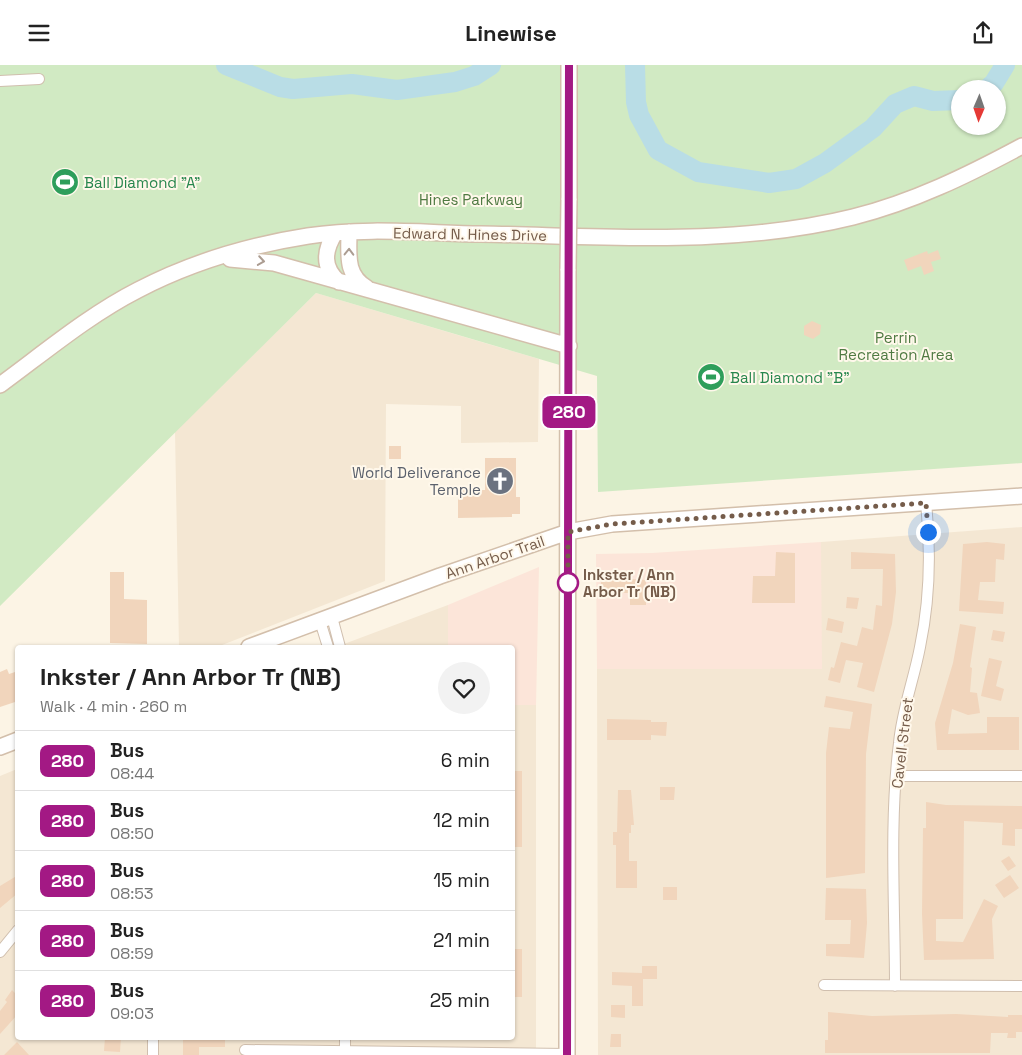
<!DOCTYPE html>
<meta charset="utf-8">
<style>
body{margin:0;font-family:"Space Grotesk",sans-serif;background:#f2f2f2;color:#222;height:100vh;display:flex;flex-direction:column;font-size:19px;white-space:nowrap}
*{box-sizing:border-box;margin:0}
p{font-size:16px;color:#767676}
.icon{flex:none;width:28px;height:28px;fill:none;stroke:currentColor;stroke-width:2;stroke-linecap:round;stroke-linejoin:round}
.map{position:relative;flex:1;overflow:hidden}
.sheet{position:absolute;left:15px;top:580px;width:500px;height:395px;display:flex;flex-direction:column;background:#fff;border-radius:5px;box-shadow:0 1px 4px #0004}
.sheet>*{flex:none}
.badge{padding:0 10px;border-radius:8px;font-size:18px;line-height:32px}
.needle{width:32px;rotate:182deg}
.buttons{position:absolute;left:951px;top:15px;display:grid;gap:10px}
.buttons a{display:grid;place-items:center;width:55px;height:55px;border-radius:50%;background:#fff;box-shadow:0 1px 4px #0004;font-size:25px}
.you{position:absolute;width:25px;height:25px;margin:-12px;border:4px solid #fff;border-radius:50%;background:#1a73e8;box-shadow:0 0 0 8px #1a73e833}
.map>.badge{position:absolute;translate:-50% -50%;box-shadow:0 0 0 2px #fff}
.round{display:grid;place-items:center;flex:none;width:52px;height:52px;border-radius:26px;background:#f2f2f2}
.summary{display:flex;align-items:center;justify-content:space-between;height:85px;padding:0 25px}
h1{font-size:24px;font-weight:800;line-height:38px}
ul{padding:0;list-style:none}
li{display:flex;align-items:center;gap:15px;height:60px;padding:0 25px;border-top:1px solid #e0e0e0}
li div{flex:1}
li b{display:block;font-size:19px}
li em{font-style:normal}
li .badge{min-width:55px;font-weight:700;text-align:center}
header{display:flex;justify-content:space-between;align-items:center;height:65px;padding:0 25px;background:#fff;font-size:22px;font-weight:800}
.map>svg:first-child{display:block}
</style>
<header><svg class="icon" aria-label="menu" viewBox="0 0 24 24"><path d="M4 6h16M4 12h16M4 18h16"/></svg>Linewise<svg class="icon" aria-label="share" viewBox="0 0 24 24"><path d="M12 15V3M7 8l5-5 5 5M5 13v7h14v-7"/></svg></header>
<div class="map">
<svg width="1022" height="990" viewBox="0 0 1022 990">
<rect width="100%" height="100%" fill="#fcf4e5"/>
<path fill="#f4e7d3" d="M316,228L539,294L538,377L461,378V341L386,339L385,516L217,582H179L175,367Z
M1022,462V990H598L597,604H821V477Z
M448,540V582H336Z
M513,640H536V990H0V711L17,704L18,972H512Z"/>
<path fill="#fce5d9" d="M821,477L822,604H597L596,489L652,488Z
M539,502L536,640H513L512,582H448V540Z"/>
<path fill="#d1eac3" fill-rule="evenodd" d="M0,0H1022V398L598,427L597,311L316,228L0,541ZM960,24H998V61H960Z"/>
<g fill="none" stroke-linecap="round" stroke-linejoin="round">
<path stroke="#b9dde6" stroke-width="20" d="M226,0L280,22L293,24L352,19L397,25L455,17L474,11L491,0
M635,0L636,37L639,50L658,85L698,107L769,118L796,114L825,98L873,63L895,39L914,31L933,36L960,35
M987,24L994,18L1005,0"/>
</g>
<path fill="#f1d5bc" d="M938,185L941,194L931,197L934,206L924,210L921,201L908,206L904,195L927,186L928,189Z
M812,256L821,260L820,269L813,274L804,270V261Z
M389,381H401V394H389Z
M485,393H516V432H520V449H512V452L458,453V425H485Z
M987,477L1005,479L1004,495L996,494L995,517H980L978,535L1004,537L1003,549L959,546L963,479Z
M776,487L795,488V538H752L753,511H775Z
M851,487L895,489L896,527L892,559L874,627L857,622L863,598L846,595L840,618L828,615L831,602L834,603L841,577L857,581L862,562L873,565L876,540L882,541L883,504H851Z
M110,507H124V534L147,535V579L110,578Z
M601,512L646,515V540H630V528H601Z
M847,532L859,533L857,544L846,543Z
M828,553L844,557L842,568L826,565Z
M960,559L976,562L970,602L972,603L970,627L977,628L980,648L968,650L952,644L948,669L987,668V652H1019V685H937L935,658L953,598Z
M993,565L1005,567L1003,577L991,575Z
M989,593L1002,596L996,621L1004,624L1001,636L981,631Z
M7,604L9,609L15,607L18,613V636L0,642V607Z
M826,631L872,639L866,689L865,808L826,813V688L829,662L850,664L853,647L824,642Z
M607,654L651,655V657H667L666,671L651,670V675H607Z
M512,706H522V782H512Z
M660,722H675L674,735H660Z
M618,725H631L634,760H631V768H629V796H637V823H616V780H613V767H617Z
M926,737L946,740L1022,741V764H1015V781L1002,780L1003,758L964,756L963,854H936V876L963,877L984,834L998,841L992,854L994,894L924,895L922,849L923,763H926Z
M1009,791L1016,801L1008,806L1001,796Z
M18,810V828L0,843V821Z
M1010,810L1019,823L1004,833L995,820Z
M663,822H677V835H663Z
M826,823L866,824L867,858L864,893L826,891V879H850L851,855H825Z
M512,884H522V932H512Z
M642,901H657V914H643V941H632V921L612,920V907L642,908Z
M12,925L15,928L18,925V949L0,969V946L7,937L5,935Z
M611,940H625V953L611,952Z
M828,947L872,951L956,949L1008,952V950H1022V967H1016V973H1007L1008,968H991L990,988H825V975H828Z
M611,969H621V982H610Z
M105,972H121L120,987L104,986Z
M183,972H225V982H199V990H183Z
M17,977L29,990H4Z"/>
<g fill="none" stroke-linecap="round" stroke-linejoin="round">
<g stroke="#d0bfae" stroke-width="12">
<path id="street" d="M0,16L39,14
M332,552L340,582
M320,556L328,582
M896,711H1022
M0,887L18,865
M824,920L1022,921
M895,921C895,841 889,758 899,678C902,645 914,614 920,582C930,534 931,486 926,438
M345,972V986
M245,985L567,989
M153,990V972"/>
</g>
<g stroke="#d3bfab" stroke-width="18">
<path id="secondary" d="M569,135V0
M349,167C349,189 345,210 367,223
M335,168C324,186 322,202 339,217
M230,194L274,198L569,281
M0,320C45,287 89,250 138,225C190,198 250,180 308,171C364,162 424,168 481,169C604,171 732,182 853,152C913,137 968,110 1022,81
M249,582L440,511L568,467L612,459L1022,431
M0,682L18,675
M567,990L568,204"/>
</g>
<use href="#street" stroke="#fff" stroke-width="10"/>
<use href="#secondary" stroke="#fff" stroke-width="15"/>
<g stroke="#d3bfab" stroke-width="18" stroke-linecap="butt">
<path id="secondary-bridge" d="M568,204L569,135"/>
</g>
<use href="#secondary-bridge" stroke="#fff" stroke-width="15"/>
</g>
<defs><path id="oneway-chevron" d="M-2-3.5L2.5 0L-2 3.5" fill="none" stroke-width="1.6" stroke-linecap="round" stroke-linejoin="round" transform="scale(1.25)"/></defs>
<g stroke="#ac9d92">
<use href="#oneway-chevron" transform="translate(349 187) rotate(-89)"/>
<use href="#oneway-chevron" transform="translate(261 196) rotate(9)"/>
</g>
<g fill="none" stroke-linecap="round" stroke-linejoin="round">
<g stroke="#fff" stroke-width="11">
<path id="line" d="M567,990L569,0"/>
</g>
<use href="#line" stroke="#a31984" stroke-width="8"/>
<path stroke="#755c4a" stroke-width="5" stroke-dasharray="0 9" d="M568,518V467L612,459L926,438L928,467"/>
</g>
<defs>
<g id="stadium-disc" transform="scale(1.4375)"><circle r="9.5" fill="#2e9e5b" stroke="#fff8eb"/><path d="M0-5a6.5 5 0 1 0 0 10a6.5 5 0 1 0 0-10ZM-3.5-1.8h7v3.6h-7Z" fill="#fff"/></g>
<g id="church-disc" transform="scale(1.4375)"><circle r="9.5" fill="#6b7280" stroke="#fff8eb"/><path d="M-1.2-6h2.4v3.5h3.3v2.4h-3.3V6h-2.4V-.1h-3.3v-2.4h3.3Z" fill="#fff"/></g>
</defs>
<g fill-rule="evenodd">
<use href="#stadium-disc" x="65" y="117"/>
<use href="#stadium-disc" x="711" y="312"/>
<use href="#church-disc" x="500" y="416"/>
</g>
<circle fill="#fff" stroke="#a31984" stroke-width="2.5" cx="568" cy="518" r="10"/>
<g text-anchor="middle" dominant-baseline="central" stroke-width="4" stroke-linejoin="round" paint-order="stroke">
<g font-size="15" fill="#27864d" stroke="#fff8eb" text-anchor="start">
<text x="84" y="117">Ball Diamond "A"</text>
<text x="730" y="312">Ball Diamond "B"</text>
</g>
<g font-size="15" fill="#4f7a42" stroke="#fff8eb">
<text x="471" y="134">Hines Parkway</text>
<text x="896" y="272">Perrin<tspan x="896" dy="17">Recreation Area</tspan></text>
</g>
<g font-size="15" fill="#755c4a" stroke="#fff8eb">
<text transform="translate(470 169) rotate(1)">Edward N. Hines Drive</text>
<text transform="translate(495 492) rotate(-19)">Ann Arbor Trail</text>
<text transform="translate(902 678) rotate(-83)">Cavell Street</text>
</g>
<g font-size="15" fill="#5b616d" stroke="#fff8eb" text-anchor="end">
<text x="481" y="407">World Deliverance<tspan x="481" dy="17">Temple</tspan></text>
</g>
<g font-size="15" font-weight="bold" fill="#755c4a" stroke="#fff8eb" text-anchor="start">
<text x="583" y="509">Inkster / Ann<tspan x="583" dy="17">Arbor Tr (NB)</tspan></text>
</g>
</g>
</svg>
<div class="buttons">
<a><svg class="needle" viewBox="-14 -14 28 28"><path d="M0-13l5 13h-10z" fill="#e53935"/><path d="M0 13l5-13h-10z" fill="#767676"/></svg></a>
</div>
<div class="you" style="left:928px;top:467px"></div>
<b class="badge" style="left:569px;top:347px;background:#a31984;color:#fff">280</b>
<section class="sheet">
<div class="summary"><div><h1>Inkster / Ann Arbor Tr (NB)</h1><p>Walk · 4 min · 260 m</p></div><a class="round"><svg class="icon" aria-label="heart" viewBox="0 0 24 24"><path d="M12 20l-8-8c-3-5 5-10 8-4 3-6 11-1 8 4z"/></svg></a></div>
<ul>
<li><span class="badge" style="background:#a31984;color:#fff">280</span><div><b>Bus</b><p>08:44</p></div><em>6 min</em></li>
<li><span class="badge" style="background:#a31984;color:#fff">280</span><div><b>Bus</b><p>08:50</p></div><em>12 min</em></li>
<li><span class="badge" style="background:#a31984;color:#fff">280</span><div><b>Bus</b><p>08:53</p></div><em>15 min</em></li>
<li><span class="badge" style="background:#a31984;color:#fff">280</span><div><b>Bus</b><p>08:59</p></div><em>21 min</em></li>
<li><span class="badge" style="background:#a31984;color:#fff">280</span><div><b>Bus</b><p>09:03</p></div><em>25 min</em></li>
</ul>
</section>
</div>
